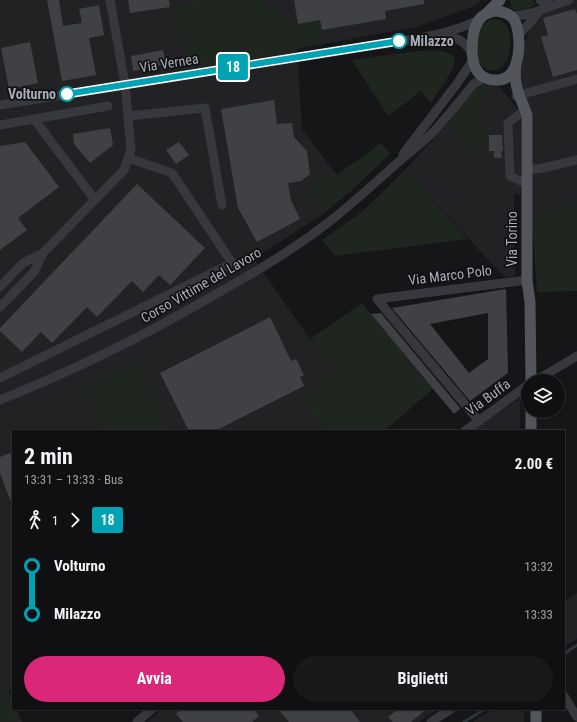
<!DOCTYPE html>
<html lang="it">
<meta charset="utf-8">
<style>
body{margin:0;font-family:"Roboto Condensed",sans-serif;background:#19191b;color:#f1f3f6;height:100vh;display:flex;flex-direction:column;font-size:15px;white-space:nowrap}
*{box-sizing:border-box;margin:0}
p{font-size:13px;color:#9c9d9f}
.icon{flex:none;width:22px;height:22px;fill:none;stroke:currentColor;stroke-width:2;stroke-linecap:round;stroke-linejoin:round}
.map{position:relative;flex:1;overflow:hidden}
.drawer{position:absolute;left:12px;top:430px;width:553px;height:280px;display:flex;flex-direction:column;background:#101012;border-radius:0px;box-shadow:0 1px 3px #0004,0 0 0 1px #303032}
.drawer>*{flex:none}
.badge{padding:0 8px;border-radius:3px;font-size:14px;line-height:26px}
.fabs{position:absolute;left:521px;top:374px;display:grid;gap:8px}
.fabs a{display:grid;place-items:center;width:44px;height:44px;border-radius:50%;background:#101012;box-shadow:0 1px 3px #0004,0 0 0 1px #303032;font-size:20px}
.map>.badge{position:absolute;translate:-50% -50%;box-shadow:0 0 0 2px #fff}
.legs{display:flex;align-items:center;gap:6px;height:44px;padding:0 12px;font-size:13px}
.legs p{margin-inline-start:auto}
.headline{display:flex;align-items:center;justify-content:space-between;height:68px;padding:0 12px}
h1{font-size:22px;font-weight:700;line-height:30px}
.action{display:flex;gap:8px;margin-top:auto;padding:8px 12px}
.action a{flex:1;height:46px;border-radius:24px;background:#db2777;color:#fff;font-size:16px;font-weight:700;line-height:46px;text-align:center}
.action a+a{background:#19191b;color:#f1f3f6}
ul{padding:0 12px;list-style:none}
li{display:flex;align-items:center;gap:14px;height:48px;font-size:15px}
li i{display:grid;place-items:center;width:6px;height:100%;margin:0 5px;background:currentColor}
li i::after{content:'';width:10px;height:10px;margin:-5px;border:3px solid;border-radius:50%;background:#101012}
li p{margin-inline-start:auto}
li:first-child i{background:linear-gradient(#0000 50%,currentColor 0)}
li:last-child i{background:linear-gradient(currentColor 50%,#0000 0)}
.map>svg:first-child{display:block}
</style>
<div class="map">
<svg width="577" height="722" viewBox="0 0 577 722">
<rect width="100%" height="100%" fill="#161618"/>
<path fill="#222225" d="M0,0H481L475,6L416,27L297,49L302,129L333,170L308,191L323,214L254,259L333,372L300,399L328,431H169L139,362L84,388L102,431H13V689L8,691L0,668Z
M557,0H577V203L532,215L518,82L524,46L530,27L539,15Z
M486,84L501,88L516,107L521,124V194H514L515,276L504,277L405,170L448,123L476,153L479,145L486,143Z
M520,398V431H469Z
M577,593V639L564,647V602Z
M162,709H438L419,722H147Z
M493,709H524V722H472Z"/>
<path fill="#1e261f" d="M204,0H260L291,21L298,24L320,20L324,44L187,66L176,5Z
M510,0H532L536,4C529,10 519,14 511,8Z
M495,19C499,20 503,21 506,25C514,35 512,74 490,70C476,67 477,53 477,43C477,39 477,34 478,30C481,24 489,20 495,19Z
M419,51C426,51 434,50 441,51C447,51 455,55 455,62C454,70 436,95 431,103L421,91L388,116L352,60Z
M486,84V143L479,145L476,154L448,123L469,93L476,87Z
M381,143L390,154L352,190L323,214L308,191L333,170L337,175Z
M405,170L468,239L335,256L322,240L362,212Z
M577,203V291L537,292L532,215Z
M362,303L433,389L384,431H328L300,399L333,372L310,339Z
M139,362L169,431H102L84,388Z
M0,668L13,702V709H16L22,722H0Z"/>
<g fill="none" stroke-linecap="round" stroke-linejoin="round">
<path stroke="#2c353c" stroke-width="3" d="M564,654L577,645
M464,722L485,709"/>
</g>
<path fill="#404145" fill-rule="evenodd" d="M47,0H59L63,26L82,23L79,9L99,5L104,35L89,38L96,75L62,81Z
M128,0H169L170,7L130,13Z
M294,0H424V4L385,11L386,19L322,30L320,20L298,24Z
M575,9L577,14V70L553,77L541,37L548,35L543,18Z
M30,42L38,83L9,89L1,48Z
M163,50L166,64L133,71L131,56Z
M274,100L277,124L292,123L294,137L307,151L310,174L301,181L288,183L291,200L300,219L257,242L238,208L221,109Z
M110,128L113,145L90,163L74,144L73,134Z
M489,135H502L503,151H501L502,158H494V151H489Z
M25,142L59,187L18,218L27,230L0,250V146Z
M179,142L189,155L176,164L166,150Z
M137,184L205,248L170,285L159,275L143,292L132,281L97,317L87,307L52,343L41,332L22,352L0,331V328Z
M506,289L508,373L470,401L392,308ZM488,313V359L469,373L430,324Z
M381,313L460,408V409L454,414L371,314Z
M270,317L291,361L296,359L304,375L300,377L304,386L215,431H189L160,373Z
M13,452V505H12L0,473V457Z
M181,709H254L259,716L252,722H183L176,714Z
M278,709H350L360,722H289Z
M398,709H427L411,722H393L388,717Z"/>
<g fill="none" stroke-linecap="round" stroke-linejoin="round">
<path stroke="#37383d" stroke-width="9" d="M540,0L545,4L552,5
M511,16C532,16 549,6 569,0
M440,35C456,37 463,39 472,53
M519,35L538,13
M516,96L577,79
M0,105L415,39C437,35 460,30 480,19
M525,110L508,123L510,176L527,184
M128,116L205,108L222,205
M34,119L95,200
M0,125L108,106
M403,154L456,85L473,60
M527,170L543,168L577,160
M0,287L23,263L43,253
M377,299L479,421
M377,299L527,280
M0,307L34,272L43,253L124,170L131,149L125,84L110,0
M0,378L232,263L172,173L128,158
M535,381L577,356
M0,400C72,371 142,337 209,298C252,274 295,249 334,218C355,201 375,183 395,165C408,153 422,144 434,131C447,117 459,102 471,87L475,83L486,78
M465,431L528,385
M564,696L577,717
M137,722L152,709
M431,722L451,709"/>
<path stroke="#53555c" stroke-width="11" d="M495,11C516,12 518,25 519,42C519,59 515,82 494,80C487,80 480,76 476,69C470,58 471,30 479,20C483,14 489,12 495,11Z
M486,14L500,0
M516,63C513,85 519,94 527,115V280L530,302L531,381
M531,411V431
M536,709V722"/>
</g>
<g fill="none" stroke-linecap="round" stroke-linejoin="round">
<g stroke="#fff" stroke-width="9">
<path id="line-1" d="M67,94L399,41"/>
</g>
<use href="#line-1" stroke="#00a3b4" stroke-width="6"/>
</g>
<g fill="#fff" stroke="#00a3b4" stroke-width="2">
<circle cx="399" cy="41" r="7"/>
<circle cx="67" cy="94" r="7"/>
</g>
<g text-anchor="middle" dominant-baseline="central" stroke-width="3.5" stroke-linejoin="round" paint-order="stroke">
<g font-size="14" font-weight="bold" fill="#a8adb8" stroke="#111113" text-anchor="start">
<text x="410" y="41">Milazzo</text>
<text x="56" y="94" text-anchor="end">Volturno</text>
</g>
<g font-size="14" fill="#a8adb8" stroke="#111113">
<text transform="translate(169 63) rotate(-9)">Via Vernea</text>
<text transform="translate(512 239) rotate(-90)">Via Torino</text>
<text transform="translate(450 275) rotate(-7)">Via Marco Polo</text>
<text transform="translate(201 285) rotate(-30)">Corso Vittime del Lavoro</text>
<text transform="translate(488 397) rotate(-36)">Via Buffa</text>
</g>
</g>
</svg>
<div class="fabs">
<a><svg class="icon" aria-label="layers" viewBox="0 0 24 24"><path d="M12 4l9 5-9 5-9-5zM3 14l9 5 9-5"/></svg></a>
</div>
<b class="badge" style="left:233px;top:67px;background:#00a3b4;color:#fff">18</b>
<section class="drawer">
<div class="headline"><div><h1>2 min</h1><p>13:31 – 13:33 · Bus</p></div><b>2.00 €</b></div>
<div class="legs"><svg class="icon" aria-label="walk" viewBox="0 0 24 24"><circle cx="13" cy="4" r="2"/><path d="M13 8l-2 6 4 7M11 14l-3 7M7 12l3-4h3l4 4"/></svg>1<svg class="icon" aria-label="forward" viewBox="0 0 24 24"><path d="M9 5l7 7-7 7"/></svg><b class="badge" style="background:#00a3b4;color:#fff">18</b></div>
<ul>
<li><i style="color:#00a3b4"></i><b>Volturno</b><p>13:32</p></li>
<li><i style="color:#00a3b4"></i><b>Milazzo</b><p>13:33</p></li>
</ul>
<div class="action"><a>Avvia</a><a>Biglietti</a></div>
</section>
</div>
